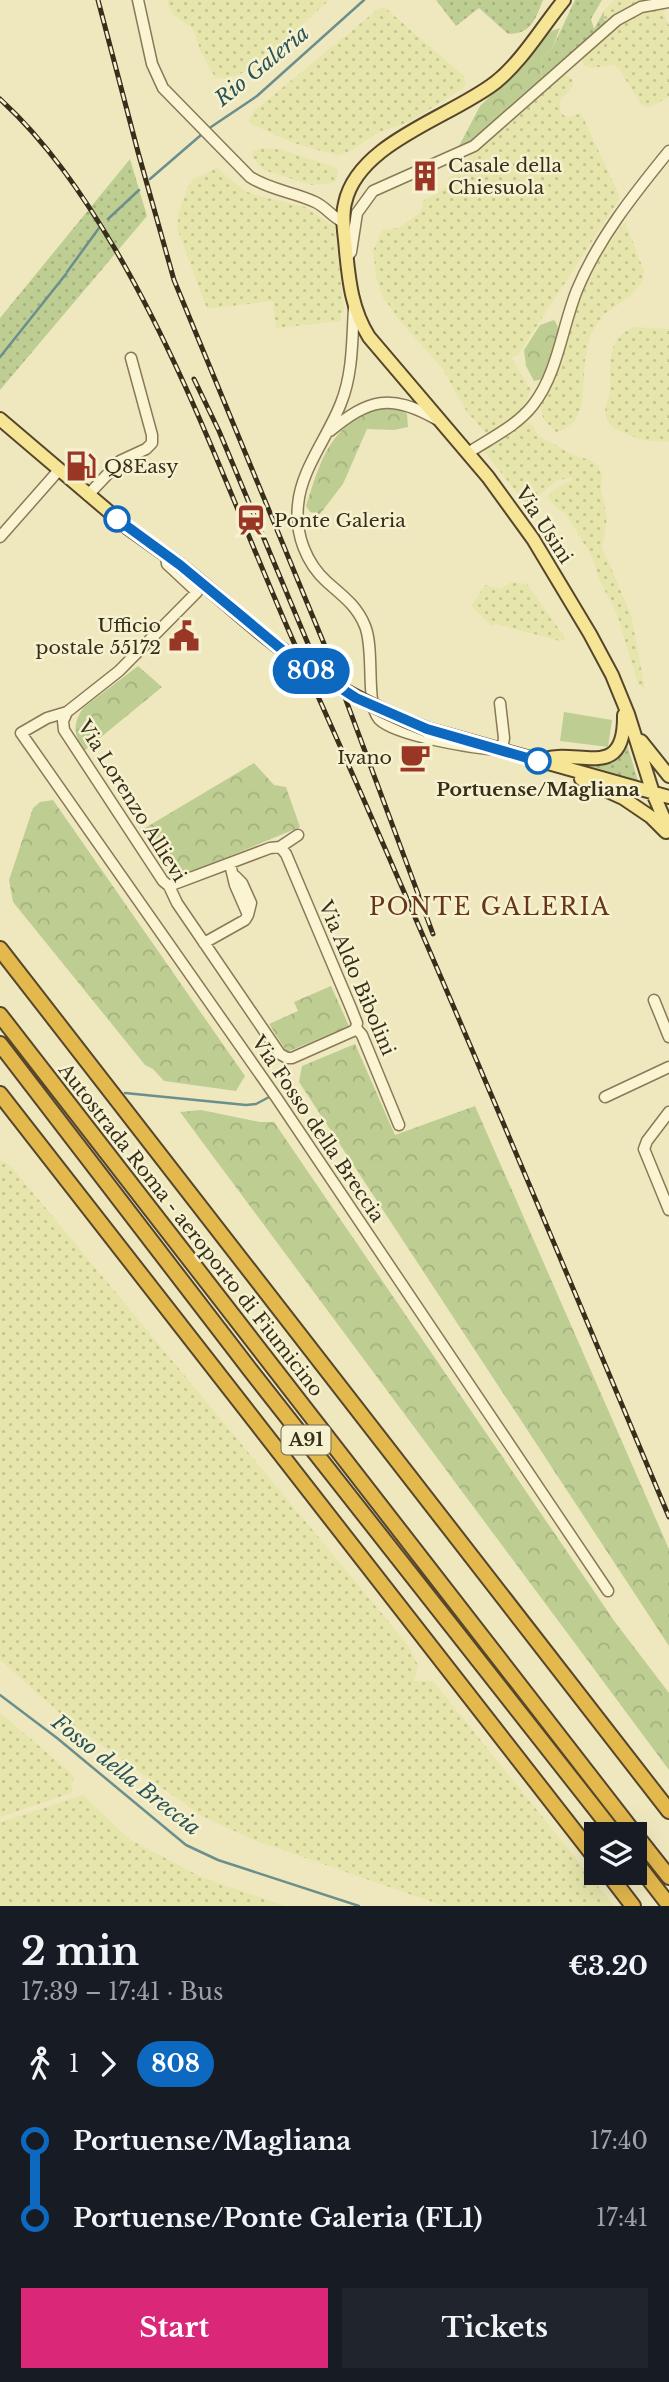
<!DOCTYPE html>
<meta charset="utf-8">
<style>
body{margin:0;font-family:"Libre Baskerville",serif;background:#20242c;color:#f1f3f6;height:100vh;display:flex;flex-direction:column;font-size:26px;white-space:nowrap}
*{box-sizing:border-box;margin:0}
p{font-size:23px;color:#9ea1a6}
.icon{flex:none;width:38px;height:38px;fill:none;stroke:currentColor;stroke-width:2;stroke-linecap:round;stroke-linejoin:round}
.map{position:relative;height:1906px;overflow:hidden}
.details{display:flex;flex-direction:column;background:#171b24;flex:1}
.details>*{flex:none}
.badge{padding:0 14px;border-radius:23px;font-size:24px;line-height:46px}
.fabs{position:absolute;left:584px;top:1822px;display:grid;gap:14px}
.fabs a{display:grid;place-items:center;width:63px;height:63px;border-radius:0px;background:#171b24;box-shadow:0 7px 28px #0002;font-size:35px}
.map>.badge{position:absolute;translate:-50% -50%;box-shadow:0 0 0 4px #fff}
.legs{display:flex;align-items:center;gap:10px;height:77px;padding:0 21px;font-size:23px}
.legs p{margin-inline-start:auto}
.overview{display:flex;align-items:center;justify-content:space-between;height:119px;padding:0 21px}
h1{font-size:38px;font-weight:700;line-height:52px}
.primary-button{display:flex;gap:14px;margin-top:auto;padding:14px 21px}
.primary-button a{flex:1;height:80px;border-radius:0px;background:#db2777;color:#fff;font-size:28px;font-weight:700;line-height:80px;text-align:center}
.primary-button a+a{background:#20242c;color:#f1f3f6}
ul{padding:0 21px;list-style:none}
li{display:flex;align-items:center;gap:24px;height:77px;font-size:26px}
li i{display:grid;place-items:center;width:10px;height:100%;margin:0 9px;background:currentColor}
li i::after{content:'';width:18px;height:18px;margin:-9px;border:5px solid;border-radius:50%;background:#171b24}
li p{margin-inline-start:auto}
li:first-child i{background:linear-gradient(#0000 50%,currentColor 0)}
li:last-child i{background:linear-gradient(currentColor 50%,#0000 0)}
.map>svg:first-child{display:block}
</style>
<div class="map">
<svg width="669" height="1906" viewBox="0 0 669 1906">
<defs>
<pattern id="farmland-dots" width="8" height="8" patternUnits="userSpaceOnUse" patternTransform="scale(1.75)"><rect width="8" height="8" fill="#e5e5ac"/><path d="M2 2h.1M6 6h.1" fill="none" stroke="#c5c593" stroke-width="1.8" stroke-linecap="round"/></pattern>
<pattern id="grass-dots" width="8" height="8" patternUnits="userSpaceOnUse" patternTransform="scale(1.75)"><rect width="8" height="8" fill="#bece93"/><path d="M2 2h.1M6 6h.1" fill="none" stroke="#a4b17e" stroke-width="1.8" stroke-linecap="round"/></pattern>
<pattern id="forest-crowns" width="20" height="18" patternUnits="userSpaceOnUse" patternTransform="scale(1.75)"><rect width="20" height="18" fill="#bece93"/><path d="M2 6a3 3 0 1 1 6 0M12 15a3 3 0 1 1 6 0" fill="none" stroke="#a4b17e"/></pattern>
</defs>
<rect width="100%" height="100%" fill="#efe8bf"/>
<path fill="url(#farmland-dots)" d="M168,0H329L255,68L226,79L215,77L201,52L193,29L173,14L167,3Z
M614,0H669L610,23L604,20V11Z
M384,7L464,76L466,84L462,89L409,122L379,132L350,151L339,156L294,143L251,124L249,120L254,111L378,9Z
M662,8L669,26V97L649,107L642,106L619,69L613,65L591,68L584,65L582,59L628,18L643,11Z
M565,74L572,79L573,86L560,101V112L567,118L581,113L619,195L618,201L518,355L511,357L531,390L520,413L487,434L467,412L442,368L400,321L383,297L377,281L373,251L382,230L398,228L420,213L423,201L448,185V178L454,175L458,168L494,132Z
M260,148L281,149L334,167L338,171L336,181L331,183L312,185L264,170L252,156L253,151Z
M217,168L245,191L255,195L305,207L335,227L344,312L340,313L341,321L276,328L273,301L207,309L177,228L179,212L188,186L194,179Z
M625,222L644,271L643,281L629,297L604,314L591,334L585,359L582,404L575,421L563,430L556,432L544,420L540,407L580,296L605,249Z
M633,327L669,329V442L642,440L615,429L607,421L605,411L610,392V361L614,344L622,334Z
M527,422L533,425L538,435L571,454L590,460L598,466L602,473L601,489L607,518L602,547L631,615L645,689L638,684L617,614L600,581L592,557L566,514L558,509L547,498L555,489L572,480V477L556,481L530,503H525L484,451V446L519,423Z
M512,582L527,584L566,639L560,641L496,624L492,626L471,606L485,585L500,589Z
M0,1160L10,1165L407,1644L418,1665L414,1681H433L614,1906H444L254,1840L202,1816L134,1768L71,1723L0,1660Z
M0,1713L71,1773L75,1779L70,1783L73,1788L71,1793L0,1817Z
M83,1795L129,1839L199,1876L285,1906H0V1822Z"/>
<path fill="url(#grass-dots)" d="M436,0H543C535,19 532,34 508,34L479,8L456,26Z
M575,0H602L591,19L594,29L604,11V20L610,23L548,79L542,80L541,58L552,49Z
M130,159L147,216L0,390V318Z
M625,737L638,781L576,764H592Z"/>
<path fill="url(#forest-crowns)" d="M560,28L552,49L541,58L542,80L486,134L460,150L459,146L480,106L523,64L551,31Z
M554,320C566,333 552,366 543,379L534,381L526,366L524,350L540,325Z
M382,408L399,409L407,414L408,427L394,430L367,429L343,484L320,514L310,512L306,506C321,459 330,423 382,408Z
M138,666L162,687L84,751C74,735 72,725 83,708Z
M254,763L274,785L286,787L300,827L174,879L140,831Z
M53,800L245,1076L236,1091L164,1081L153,1069L145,1065L13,902L9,880L33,808L40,802Z
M331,986L349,1026L287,1052L269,1024L298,1011L294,1002Z
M355,1044L395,1135L475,1106L669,1549V1646L299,1082L302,1066Z
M201,1110L260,1122H274L615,1622L669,1693V1770L180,1112Z"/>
<path fill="#bece93" d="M564,712L612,720L608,747L560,741Z"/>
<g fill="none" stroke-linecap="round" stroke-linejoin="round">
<path stroke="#6a8f8c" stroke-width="2.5" d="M211,127L257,96L364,0
M150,179L201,135
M108,219L139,190
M67,272L99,228
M0,357L66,274
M125,1093L246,1105L256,1104L271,1096
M0,1695L57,1738L186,1845L218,1860L359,1906"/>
<g stroke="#897957" stroke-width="13">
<path id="minor" d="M138,0L152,64L163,88L250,177C270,190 294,192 315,202C326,207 332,217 343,222
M346,258L351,252L357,213L373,191L474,146L617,20L641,7L669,2
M354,308C352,340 353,373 341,403C328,437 301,469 298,505C295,534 306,563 327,582C343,596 357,606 365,626C375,650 365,704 379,719C395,736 477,749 502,750L504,738L500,703
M330,431C369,399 390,393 436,419
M468,453C489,439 517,426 533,405C558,373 562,327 577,290C598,239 634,194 669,151
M88,495L120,461L146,449L152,443V435L131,358
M0,537L59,470
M166,556L167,564L197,592L119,671L67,712L63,721L64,730L163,881L169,886L177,903L280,1054L287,1058H292L353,1031L356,1028
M67,712L47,718L21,733L276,1097L608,1591
M280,847L286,854L351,1008L357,1023L356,1028L362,1035L399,1125
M230,864L235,885L248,915L251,903L242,883L235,876
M169,886L270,848L280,847L298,835
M204,943L245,920L248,915
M654,1000L669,1037
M605,1097L669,1067
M669,1112L647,1141L644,1149L669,1210"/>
</g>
<g stroke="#56462c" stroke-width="16">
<path id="major" d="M564,0C542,27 523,60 496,82C452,117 358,142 345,203C341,218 345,235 346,251C349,282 352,310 369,337L488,477L533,539L590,634L612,675L628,714L653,793L669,830
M0,419L128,528L180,565
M427,729L669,797
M641,741L669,776
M538,761C576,745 625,785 624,715
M581,779L623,798L651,817L666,832"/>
</g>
<g stroke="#56462c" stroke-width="18">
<path id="highway" d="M0,949L669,1811
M0,1015L635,1834
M0,1044L251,1371L615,1834
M0,1094L597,1860
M635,1834L669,1877
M635,1861L669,1905
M607,1872L633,1906"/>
</g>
<use href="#minor" stroke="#faf4d3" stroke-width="10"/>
<use href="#major" stroke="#f5e595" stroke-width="12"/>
<use href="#highway" stroke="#e3b84c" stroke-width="14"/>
<g stroke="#382e1c" stroke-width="5">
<path id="rail" d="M98,0L138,152L174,280L334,668L433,934
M0,99C47,142 83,195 115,249C189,375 236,512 295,645C425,934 547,1226 669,1517
M194,379L219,431L329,694"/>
</g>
<use href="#rail" stroke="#f6f1cf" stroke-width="2.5" stroke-dasharray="8" stroke-linecap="butt"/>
<g stroke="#56462c" stroke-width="16" stroke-linecap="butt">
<path id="major-bridge" d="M180,565C213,591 243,620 276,645C322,681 373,708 427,729"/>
</g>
<use href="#major-bridge" stroke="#f5e595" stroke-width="12"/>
</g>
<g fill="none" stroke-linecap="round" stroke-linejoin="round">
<g stroke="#fff" stroke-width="16">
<path id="line-1" d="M117,519L180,565L286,653L356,698L427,729L538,761"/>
</g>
<use href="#line-1" stroke="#0c69bf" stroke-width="10"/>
</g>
<defs>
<g id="building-bare" transform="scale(2.415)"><path d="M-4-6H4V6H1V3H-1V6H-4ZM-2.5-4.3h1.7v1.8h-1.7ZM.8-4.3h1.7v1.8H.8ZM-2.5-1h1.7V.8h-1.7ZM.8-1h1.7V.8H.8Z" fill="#9a3625" stroke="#f6f1cf" stroke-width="2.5" paint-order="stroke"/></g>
<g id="fuel-bare" transform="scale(2.415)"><path d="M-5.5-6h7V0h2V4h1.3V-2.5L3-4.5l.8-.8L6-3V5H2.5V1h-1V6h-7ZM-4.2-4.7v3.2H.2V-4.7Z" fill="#9a3625" stroke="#f6f1cf" stroke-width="2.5" paint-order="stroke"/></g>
<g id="station-bare" transform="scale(2.415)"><path d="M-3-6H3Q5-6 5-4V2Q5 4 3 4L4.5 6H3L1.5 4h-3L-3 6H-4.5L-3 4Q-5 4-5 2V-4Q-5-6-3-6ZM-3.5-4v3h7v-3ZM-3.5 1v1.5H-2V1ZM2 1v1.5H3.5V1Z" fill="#9a3625" stroke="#f6f1cf" stroke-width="2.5" paint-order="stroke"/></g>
<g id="civic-bare" transform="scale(2.415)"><path d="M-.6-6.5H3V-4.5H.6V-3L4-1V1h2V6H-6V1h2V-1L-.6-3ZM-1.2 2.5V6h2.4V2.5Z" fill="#9a3625" stroke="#f6f1cf" stroke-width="2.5" paint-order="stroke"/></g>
<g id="cafe-bare" transform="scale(2.415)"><path d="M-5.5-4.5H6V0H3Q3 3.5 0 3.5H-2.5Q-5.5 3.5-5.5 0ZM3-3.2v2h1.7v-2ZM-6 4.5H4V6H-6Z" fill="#9a3625" stroke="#f6f1cf" stroke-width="2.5" paint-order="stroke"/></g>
</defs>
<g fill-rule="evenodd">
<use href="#building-bare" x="425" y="176"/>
<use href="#fuel-bare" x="81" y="466"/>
<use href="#station-bare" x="251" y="520"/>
<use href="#civic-bare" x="184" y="636"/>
<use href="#cafe-bare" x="415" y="757"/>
</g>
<g fill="#fff" stroke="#0c69bf" stroke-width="3.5">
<circle cx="117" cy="519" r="12"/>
<circle cx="538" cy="761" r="12"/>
</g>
<g text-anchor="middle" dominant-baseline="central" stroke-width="5" stroke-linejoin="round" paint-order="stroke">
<rect fill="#f6f1cf" stroke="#716852" stroke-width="2" x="281.5" y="1425.5" width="49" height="29" rx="5"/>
<g font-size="18" font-weight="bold" fill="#382e1c">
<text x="306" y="1440">A91</text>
</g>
<g font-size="19" fill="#382e1c" stroke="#f6f1cf" text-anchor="start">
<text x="448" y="165">Casale della<tspan x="448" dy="22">Chiesuola</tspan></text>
<text x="104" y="466">Q8Easy</text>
<text x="274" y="520">Ponte Galeria</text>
<text x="161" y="625" text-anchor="end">Ufficio<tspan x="161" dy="22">postale 55172</tspan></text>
<text x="392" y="757" text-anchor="end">Ivano</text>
</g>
<g font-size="19" fill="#382e1c" stroke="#f6f1cf">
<text transform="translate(544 525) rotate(57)">Via Usini</text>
<text transform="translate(132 801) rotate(58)">Via Lorenzo Allievi</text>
<text transform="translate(357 978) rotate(67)">Via Aldo Bibolini</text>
<text transform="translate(318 1129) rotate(56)">Via Fosso della Breccia</text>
<text transform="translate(191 1230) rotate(52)">Autostrada Roma - aeroporto di Fiumicino</text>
</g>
<g font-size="19" font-weight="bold" fill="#382e1c" stroke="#f6f1cf">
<text x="538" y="789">Portuense/Magliana</text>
</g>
<g font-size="21" font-style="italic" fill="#2b5458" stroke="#f6f1cf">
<text transform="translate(262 66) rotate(-39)">Rio Galeria</text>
<text transform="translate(126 1775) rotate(38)">Fosso della Breccia</text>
</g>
<g font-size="23" letter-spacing="2" fill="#66351a" stroke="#f6f1cf">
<text x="490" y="907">PONTE GALERIA</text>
</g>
</g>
</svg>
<div class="fabs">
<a><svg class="icon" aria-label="layers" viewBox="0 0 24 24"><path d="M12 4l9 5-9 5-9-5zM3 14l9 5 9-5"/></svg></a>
</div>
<b class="badge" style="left:311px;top:671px;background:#0c69bf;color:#fff">808</b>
</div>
<section class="details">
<div class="overview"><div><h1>2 min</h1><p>17:39 – 17:41 · Bus</p></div><b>€3.20</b></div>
<div class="legs"><svg class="icon" aria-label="walk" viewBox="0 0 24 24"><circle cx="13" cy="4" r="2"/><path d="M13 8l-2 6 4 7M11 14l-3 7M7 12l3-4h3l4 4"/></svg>1<svg class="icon" aria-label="forward" viewBox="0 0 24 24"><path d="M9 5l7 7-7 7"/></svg><b class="badge" style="background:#0c69bf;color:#fff">808</b></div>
<ul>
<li><i style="color:#0c69bf"></i><b>Portuense/Magliana</b><p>17:40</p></li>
<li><i style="color:#0c69bf"></i><b>Portuense/Ponte Galeria (FL1)</b><p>17:41</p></li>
</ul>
<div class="primary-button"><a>Start</a><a>Tickets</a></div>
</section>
